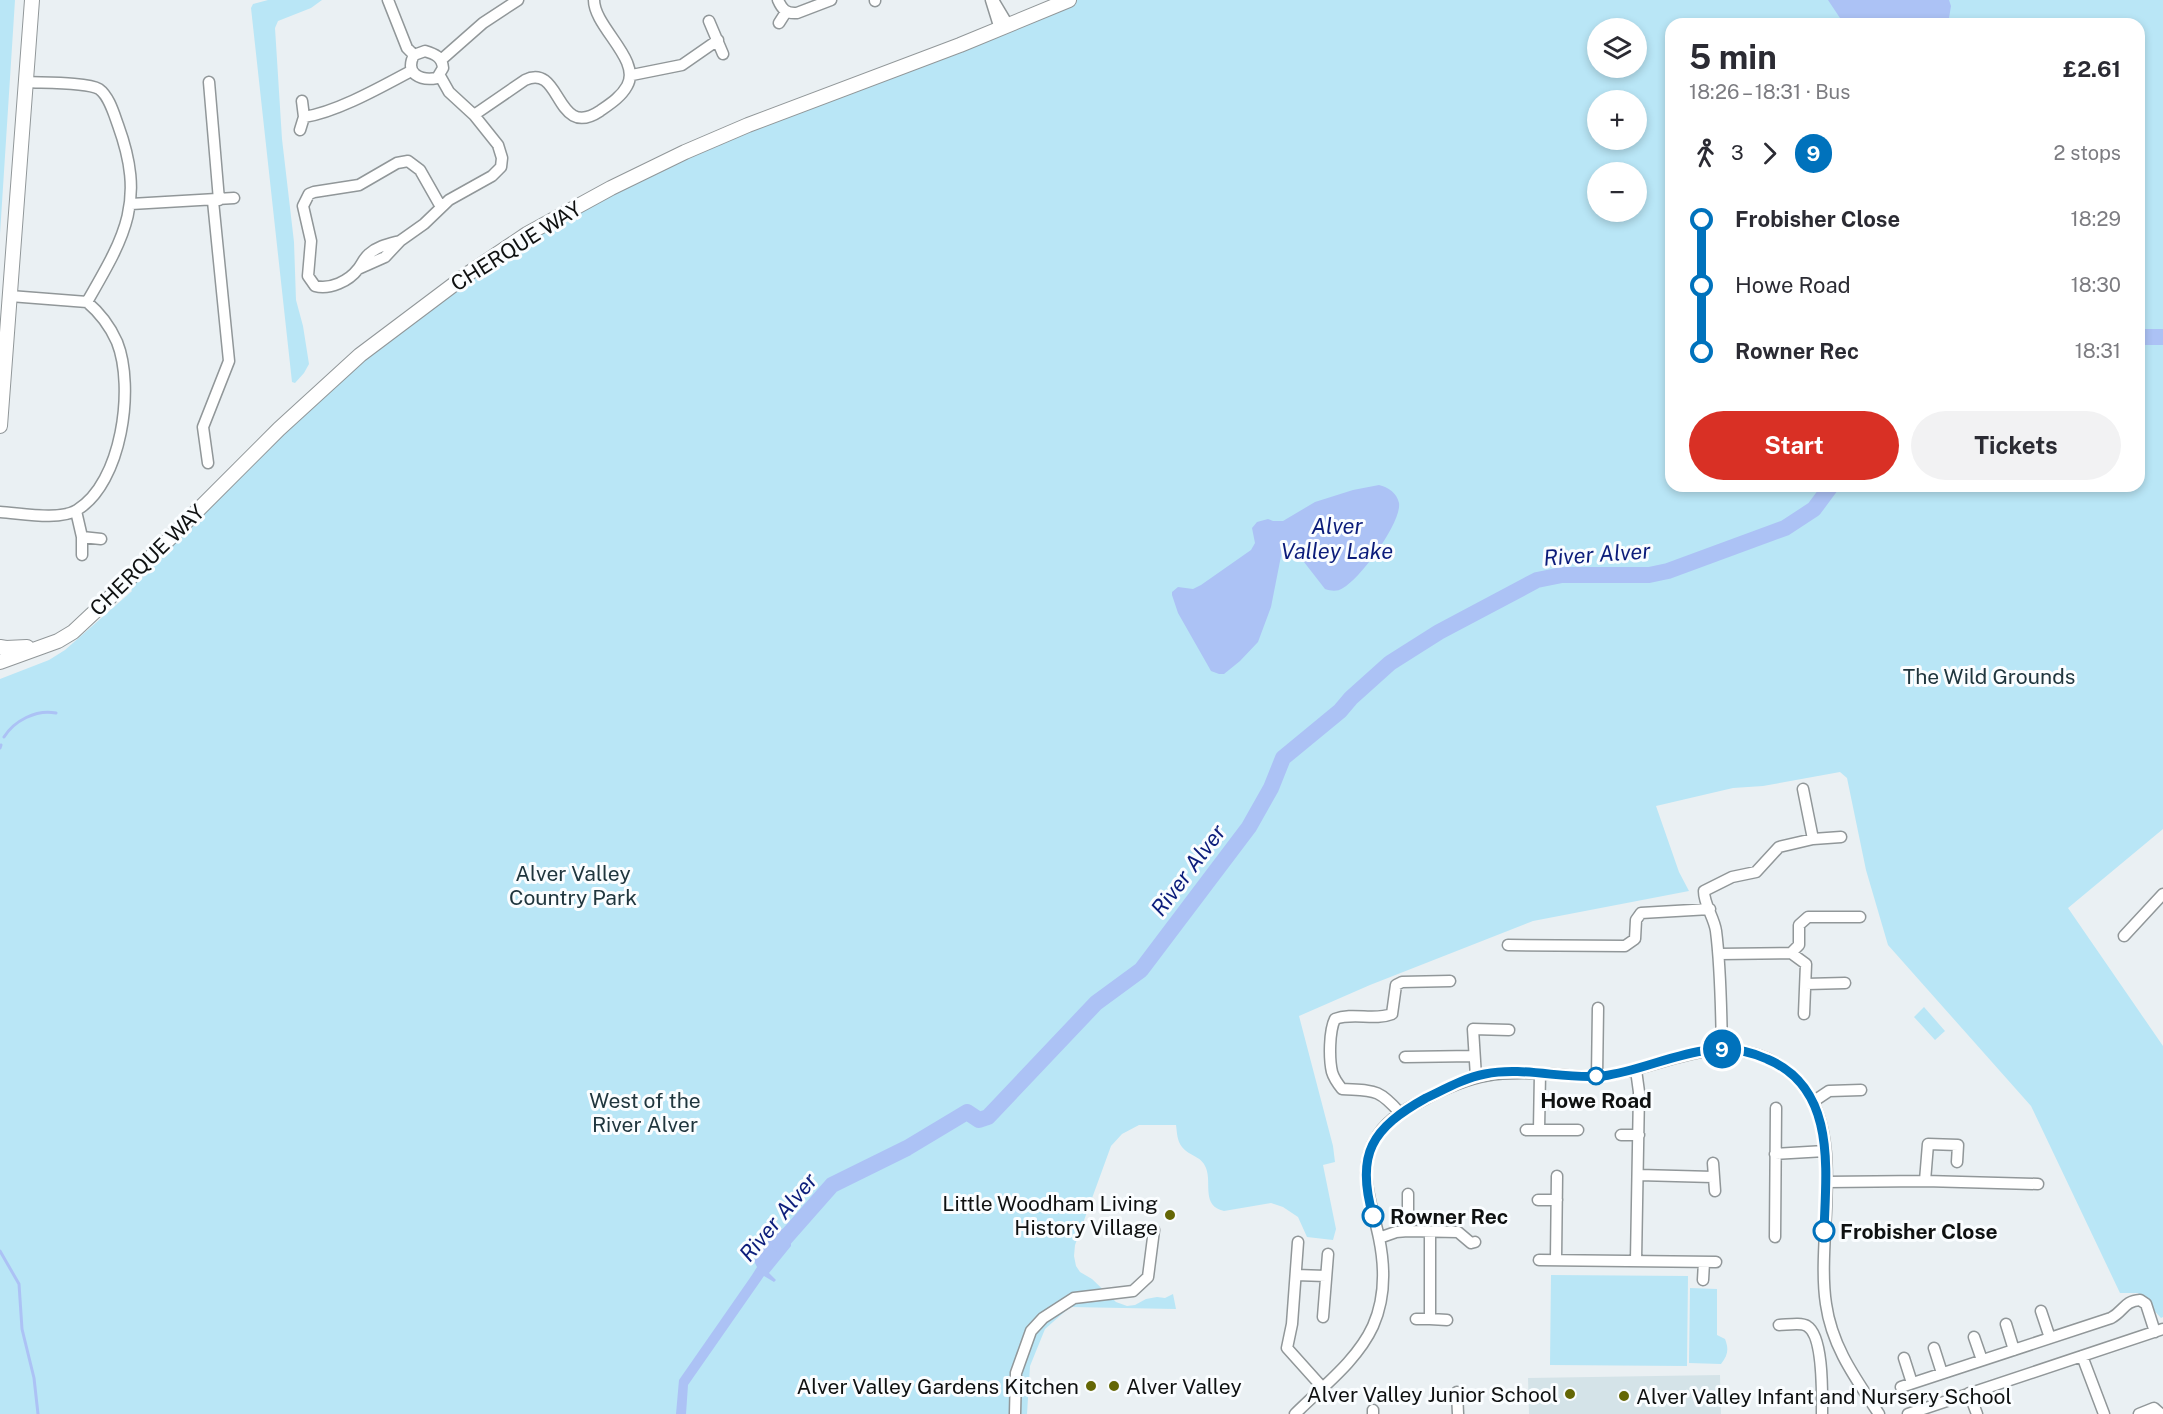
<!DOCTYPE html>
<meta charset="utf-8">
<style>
body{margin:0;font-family:"Public Sans",sans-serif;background:#f2f2f3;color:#2b2b33;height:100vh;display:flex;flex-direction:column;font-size:22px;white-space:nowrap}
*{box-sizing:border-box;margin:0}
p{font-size:20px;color:#7c7c81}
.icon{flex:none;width:33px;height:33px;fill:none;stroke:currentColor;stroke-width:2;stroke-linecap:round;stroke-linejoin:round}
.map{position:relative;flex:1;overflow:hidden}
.panel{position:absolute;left:1665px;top:18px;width:480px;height:474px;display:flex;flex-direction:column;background:#fff;border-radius:18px;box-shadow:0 3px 9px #0003}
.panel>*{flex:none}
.badge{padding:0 12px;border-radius:20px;font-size:21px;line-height:39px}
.controls{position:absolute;left:1587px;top:18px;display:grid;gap:12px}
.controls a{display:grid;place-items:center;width:60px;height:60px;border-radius:50%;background:#fff;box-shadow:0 3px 9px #0003;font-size:30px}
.map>.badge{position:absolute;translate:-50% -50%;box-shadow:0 0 0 3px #fff}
.legs{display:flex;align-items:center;gap:9px;height:66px;padding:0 24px;font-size:20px}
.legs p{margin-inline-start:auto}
.summary{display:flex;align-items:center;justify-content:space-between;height:102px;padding:0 24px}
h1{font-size:33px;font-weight:700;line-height:45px}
.action{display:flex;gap:12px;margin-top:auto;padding:12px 24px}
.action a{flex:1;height:69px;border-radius:36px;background:#d93025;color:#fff;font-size:24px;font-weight:700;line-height:69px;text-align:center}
.action a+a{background:#f2f2f3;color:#2b2b33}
ul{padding:0 24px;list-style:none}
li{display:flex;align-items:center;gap:21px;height:66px;font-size:22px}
li i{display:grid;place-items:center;width:9px;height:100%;margin:0 8px;background:currentColor}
li i::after{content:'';width:15px;height:15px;margin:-8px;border:4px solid;border-radius:50%;background:#fff}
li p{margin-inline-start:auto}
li:first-child i{background:linear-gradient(#0000 50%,currentColor 0)}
li:last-child i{background:linear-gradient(currentColor 50%,#0000 0)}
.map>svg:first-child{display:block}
</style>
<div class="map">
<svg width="2163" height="1414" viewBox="0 0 2163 1414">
<rect width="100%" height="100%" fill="#eaf0f3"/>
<path fill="#d4e3e8" d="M1720,1375L1721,1414H1529L1528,1378Z"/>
<path fill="#b9e6f6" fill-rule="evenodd" d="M0,0H15L0,234Z
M268,0H322L311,8L278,21L275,28L282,139L294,242L296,300L303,326L309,364L304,373L295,383L292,382L251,8L253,4Z
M1068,0H2163V829L2068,908L2163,1046V1317L2161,1318L2138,1293H2120L2031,1106L1888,945L1866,870L1847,778L1840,772L1763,786L1733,788L1656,806L1679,872L1689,891L1533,921L1370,985L1299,1016L1333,1146L1335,1162L1323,1165L1336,1229L1333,1240L1307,1237L1298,1217L1283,1207L1271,1203L1224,1211C1201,1206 1212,1183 1206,1168C1202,1156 1189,1156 1182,1147C1177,1141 1177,1132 1176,1125H1139L1122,1134L1111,1146L1075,1245L1074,1256L1076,1266L1080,1272L1092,1279L1116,1302L1127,1306L1135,1305L1146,1299L1157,1297L1165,1298L1173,1294L1176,1309L1070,1307L1045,1329L1030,1366L1027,1414H0V679L49,660L65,650L132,591L129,587L279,429L469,273L611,188ZM1671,24H2139V486H1671ZM1598,28H1636V68H1598ZM1598,100H1636V140H1598ZM1598,172H1636V212H1598Z
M1924,1007L1945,1031L1935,1040L1914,1017Z
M1551,1275L1688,1276L1687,1366L1550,1365Z
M1690,1288L1717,1289V1335L1725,1339C1729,1349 1728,1355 1721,1364L1689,1363Z"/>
<path fill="#acc2f5" d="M1828,0H1949L1951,6L1948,24H1844Z
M1379,485C1388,487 1397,493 1399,503C1402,522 1360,579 1343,588C1337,592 1331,591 1325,589L1304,562L1290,550L1282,551L1271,607L1258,642L1240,661L1224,674H1219L1211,671L1178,613L1172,595V592L1178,587L1193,589L1201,585L1251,550L1255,543L1252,528L1257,522L1268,519L1273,521H1283L1315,502L1353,490Z
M790,1225L798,1228L791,1239V1246L769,1273L776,1280L774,1282L764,1276L688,1385L686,1414H676L679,1380L752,1275L757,1267L754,1261L773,1234Z"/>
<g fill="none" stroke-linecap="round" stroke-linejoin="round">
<path stroke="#acc2f5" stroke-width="3" d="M4,737C14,721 36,709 56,713
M0,748L1,745
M0,1251L19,1284L22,1329L34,1378L38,1414"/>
<path stroke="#acc2f5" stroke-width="16" d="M2139,337H2163
M780,1244L832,1185L907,1148L967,1112L979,1120L988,1117L1096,1003L1141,970L1249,827L1271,788L1283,758L1340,711L1351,698L1390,663L1439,632L1537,580L1562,575H1649L1668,571L1785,528L1814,509L1831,486"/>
<g stroke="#919799" stroke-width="13">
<path id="street" d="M388,0L407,48L414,55
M778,0C782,9 786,14 797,13L831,0
M875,0V1
M991,0L1000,29
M993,0L1008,25
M709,21L723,54
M779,23L786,12
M425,51C435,54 442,57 443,68L437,78C421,81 404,74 414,55Z
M441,60L483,23L518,0
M632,75L682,65L718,40
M209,82L219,200
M474,115L525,80C562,62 555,141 600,111C610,104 621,97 627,86C642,60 594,27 594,0
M304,117C337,112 381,87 411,71
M300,130L304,117L302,101
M131,204L234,198
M400,241C389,244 378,246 369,254C364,258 362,264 358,269C349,281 330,290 315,286L308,276L311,241L303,206L309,194L314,192L359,185L397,163L408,161L420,170L441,207
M358,269L385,257L400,241L424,224L449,200L492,176L501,167L502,158L498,145L474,115L449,92L440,76
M10,296L87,302C125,236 146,202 118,125C114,114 109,96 99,89C87,82 41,83 26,82
M208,463L203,427L229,361L213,201
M76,511L82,537V555
M0,512C20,513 59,521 77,510C122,483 135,387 117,342C110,326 100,313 87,302
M82,537L101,539
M1803,789L1813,839
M2124,936L2163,894
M1508,945L1625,946L1635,939L1636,920L1641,913L1710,909
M1791,953L1806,964L1804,1014
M1719,954L1791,953L1799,945V925L1808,917H1860
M1806,984L1845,983
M1722,1049C1721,1009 1721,970 1716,931C1714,917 1704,905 1704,891L1732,877L1756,872L1779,847L1813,839L1841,837
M1405,1057L1474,1056
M1636,1070L1639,1092L1636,1260
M1476,1077L1473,1029L1509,1030
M1597,1077L1598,1008
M1814,1101L1829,1091L1861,1090
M1400,1113C1378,1088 1374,1091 1342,1089C1338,1084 1334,1079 1332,1072C1329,1059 1329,1031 1335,1019C1353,1012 1374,1021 1392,1014L1396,985L1402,982L1450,981
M1526,1130H1578
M1539,1130L1540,1073
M1621,1135H1639
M1775,1154L1825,1151
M1713,1163L1715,1191
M1639,1175L1713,1177
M1925,1181L2038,1184
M1826,1182L1925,1181L1928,1144L1958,1145L1957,1162
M1408,1194V1231
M1538,1200H1557
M1430,1232V1319L1447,1320
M1775,1237L1776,1108
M1379,1238L1396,1232L1408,1231L1458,1232L1471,1243L1475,1242
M1298,1242L1292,1324L1287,1348L1322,1387
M1556,1259L1557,1176
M1539,1260L1716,1262
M1296,1275L1326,1276
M1703,1280L1704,1262
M2041,1311L2050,1338
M1323,1317L1328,1254
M1416,1319H1430
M2006,1324L2014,1350
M1779,1325C1786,1325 1801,1322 1807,1326C1824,1336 1822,1397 1822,1414
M1974,1337L1982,1360
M1934,1348L1942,1373
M2082,1356L2104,1414
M1904,1358L1912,1383
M1901,1387L2111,1318C2124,1311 2124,1301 2140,1300L2146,1304L2155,1332
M1457,1392L1458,1414
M1969,1393L1977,1414
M1015,1414L1016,1373L1031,1331L1043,1318L1074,1298L1133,1291L1148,1277L1154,1230
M1295,1414C1322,1387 1357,1361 1373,1326C1385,1299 1385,1267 1379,1238C1372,1203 1355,1168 1378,1135C1390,1117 1408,1108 1427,1098C1474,1073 1498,1071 1551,1074C1568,1075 1585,1078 1602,1076C1658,1070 1709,1034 1766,1058C1781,1065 1795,1075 1805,1089C1845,1143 1816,1240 1826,1304C1832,1347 1856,1379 1879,1414
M1373,1414V1410
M1908,1414L2163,1329
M2139,1414L2154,1408L2161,1414"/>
</g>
<g stroke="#919799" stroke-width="16">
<path id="secondary" d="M0,426L32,0
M0,647L6,648L27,647
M0,662L58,641L73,632L120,588L279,429L360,355L469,273L527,234L611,188L685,152L748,125L960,45L1069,0"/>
</g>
<use href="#street" stroke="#fff" stroke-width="10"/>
<use href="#secondary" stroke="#fff" stroke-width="14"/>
</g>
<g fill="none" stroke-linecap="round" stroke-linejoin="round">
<g stroke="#fff" stroke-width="14">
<path id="line-1" d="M1373,1216C1355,1154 1372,1128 1426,1098C1445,1089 1464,1078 1485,1074C1524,1066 1565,1080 1603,1076C1640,1071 1673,1054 1709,1050C1730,1047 1749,1051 1767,1059C1837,1088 1826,1170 1824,1231"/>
</g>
<use href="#line-1" stroke="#0072bc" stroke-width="9"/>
</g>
<g fill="#fff" stroke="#0072bc" stroke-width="3">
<circle cx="1596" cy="1076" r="8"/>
<circle cx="1373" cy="1216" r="10"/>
<circle cx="1824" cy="1231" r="10"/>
</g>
<g fill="#646705" stroke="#fafdff" stroke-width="2">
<circle cx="1170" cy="1215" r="6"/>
<circle cx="1091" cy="1386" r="6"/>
<circle cx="1114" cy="1386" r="6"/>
<circle cx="1570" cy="1394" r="6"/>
<circle cx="1624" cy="1396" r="6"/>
</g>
<g text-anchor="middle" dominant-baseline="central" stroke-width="6" stroke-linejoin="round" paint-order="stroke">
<g font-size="21" fill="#0f1111" stroke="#fafdff">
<text transform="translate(516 246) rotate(-32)">CHERQUE WAY</text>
<text transform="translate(147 560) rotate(-44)">CHERQUE WAY</text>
</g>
<g font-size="21" fill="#20363e" stroke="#fafdff">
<text x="1989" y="676">The Wild Grounds</text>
<text x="573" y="873">Alver Valley<tspan x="573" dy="24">Country Park</tspan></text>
<text x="645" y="1100">West of the<tspan x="645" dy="24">River Alver</tspan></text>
</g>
<g font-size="21" font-weight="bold" fill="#0f1111" stroke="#fafdff" text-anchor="start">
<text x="1596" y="1100" text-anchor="middle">Howe Road</text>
<text x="1390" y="1216">Rowner Rec</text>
<text x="1840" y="1231">Frobisher Close</text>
</g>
<g font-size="21" fill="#0f1111" stroke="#fafdff" text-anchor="end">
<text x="1158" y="1203">Little Woodham Living<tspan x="1158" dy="24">History Village</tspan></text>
<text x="1079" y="1386">Alver Valley Gardens Kitchen</text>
<text x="1126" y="1386" text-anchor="start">Alver Valley</text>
<text x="1558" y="1394">Alver Valley Junior School</text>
<text x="1636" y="1396" text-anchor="start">Alver Valley Infant and Nursery School</text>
</g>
<g font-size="22" font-style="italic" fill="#0c1d7b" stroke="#fafdff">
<text x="1337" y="526">Alver<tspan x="1337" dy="25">Valley Lake</tspan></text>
<text transform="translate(1597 554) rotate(-4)">River Alver</text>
<text transform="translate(1188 870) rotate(-53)">River Alver</text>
<text transform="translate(778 1217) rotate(-50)">River Alver</text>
</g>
</g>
</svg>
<div class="controls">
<a><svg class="icon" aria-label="layers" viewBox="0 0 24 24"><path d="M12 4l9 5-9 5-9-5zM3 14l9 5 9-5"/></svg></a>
<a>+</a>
<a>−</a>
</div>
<b class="badge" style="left:1722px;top:1049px;background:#0072bc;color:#fff">9</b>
<section class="panel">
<div class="summary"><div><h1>5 min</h1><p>18:26 – 18:31 · Bus</p></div><b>£2.61</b></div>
<div class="legs"><svg class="icon" aria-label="walk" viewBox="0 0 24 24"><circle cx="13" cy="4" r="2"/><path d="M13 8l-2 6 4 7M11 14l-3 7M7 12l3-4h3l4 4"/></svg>3<svg class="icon" aria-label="forward" viewBox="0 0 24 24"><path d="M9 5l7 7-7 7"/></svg><b class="badge" style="background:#0072bc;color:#fff">9</b><p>2 stops</p></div>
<ul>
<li><i style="color:#0072bc"></i><b>Frobisher Close</b><p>18:29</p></li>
<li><i style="color:#0072bc"></i><span>Howe Road</span><p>18:30</p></li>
<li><i style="color:#0072bc"></i><b>Rowner Rec</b><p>18:31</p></li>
</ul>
<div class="action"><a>Start</a><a>Tickets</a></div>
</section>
</div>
